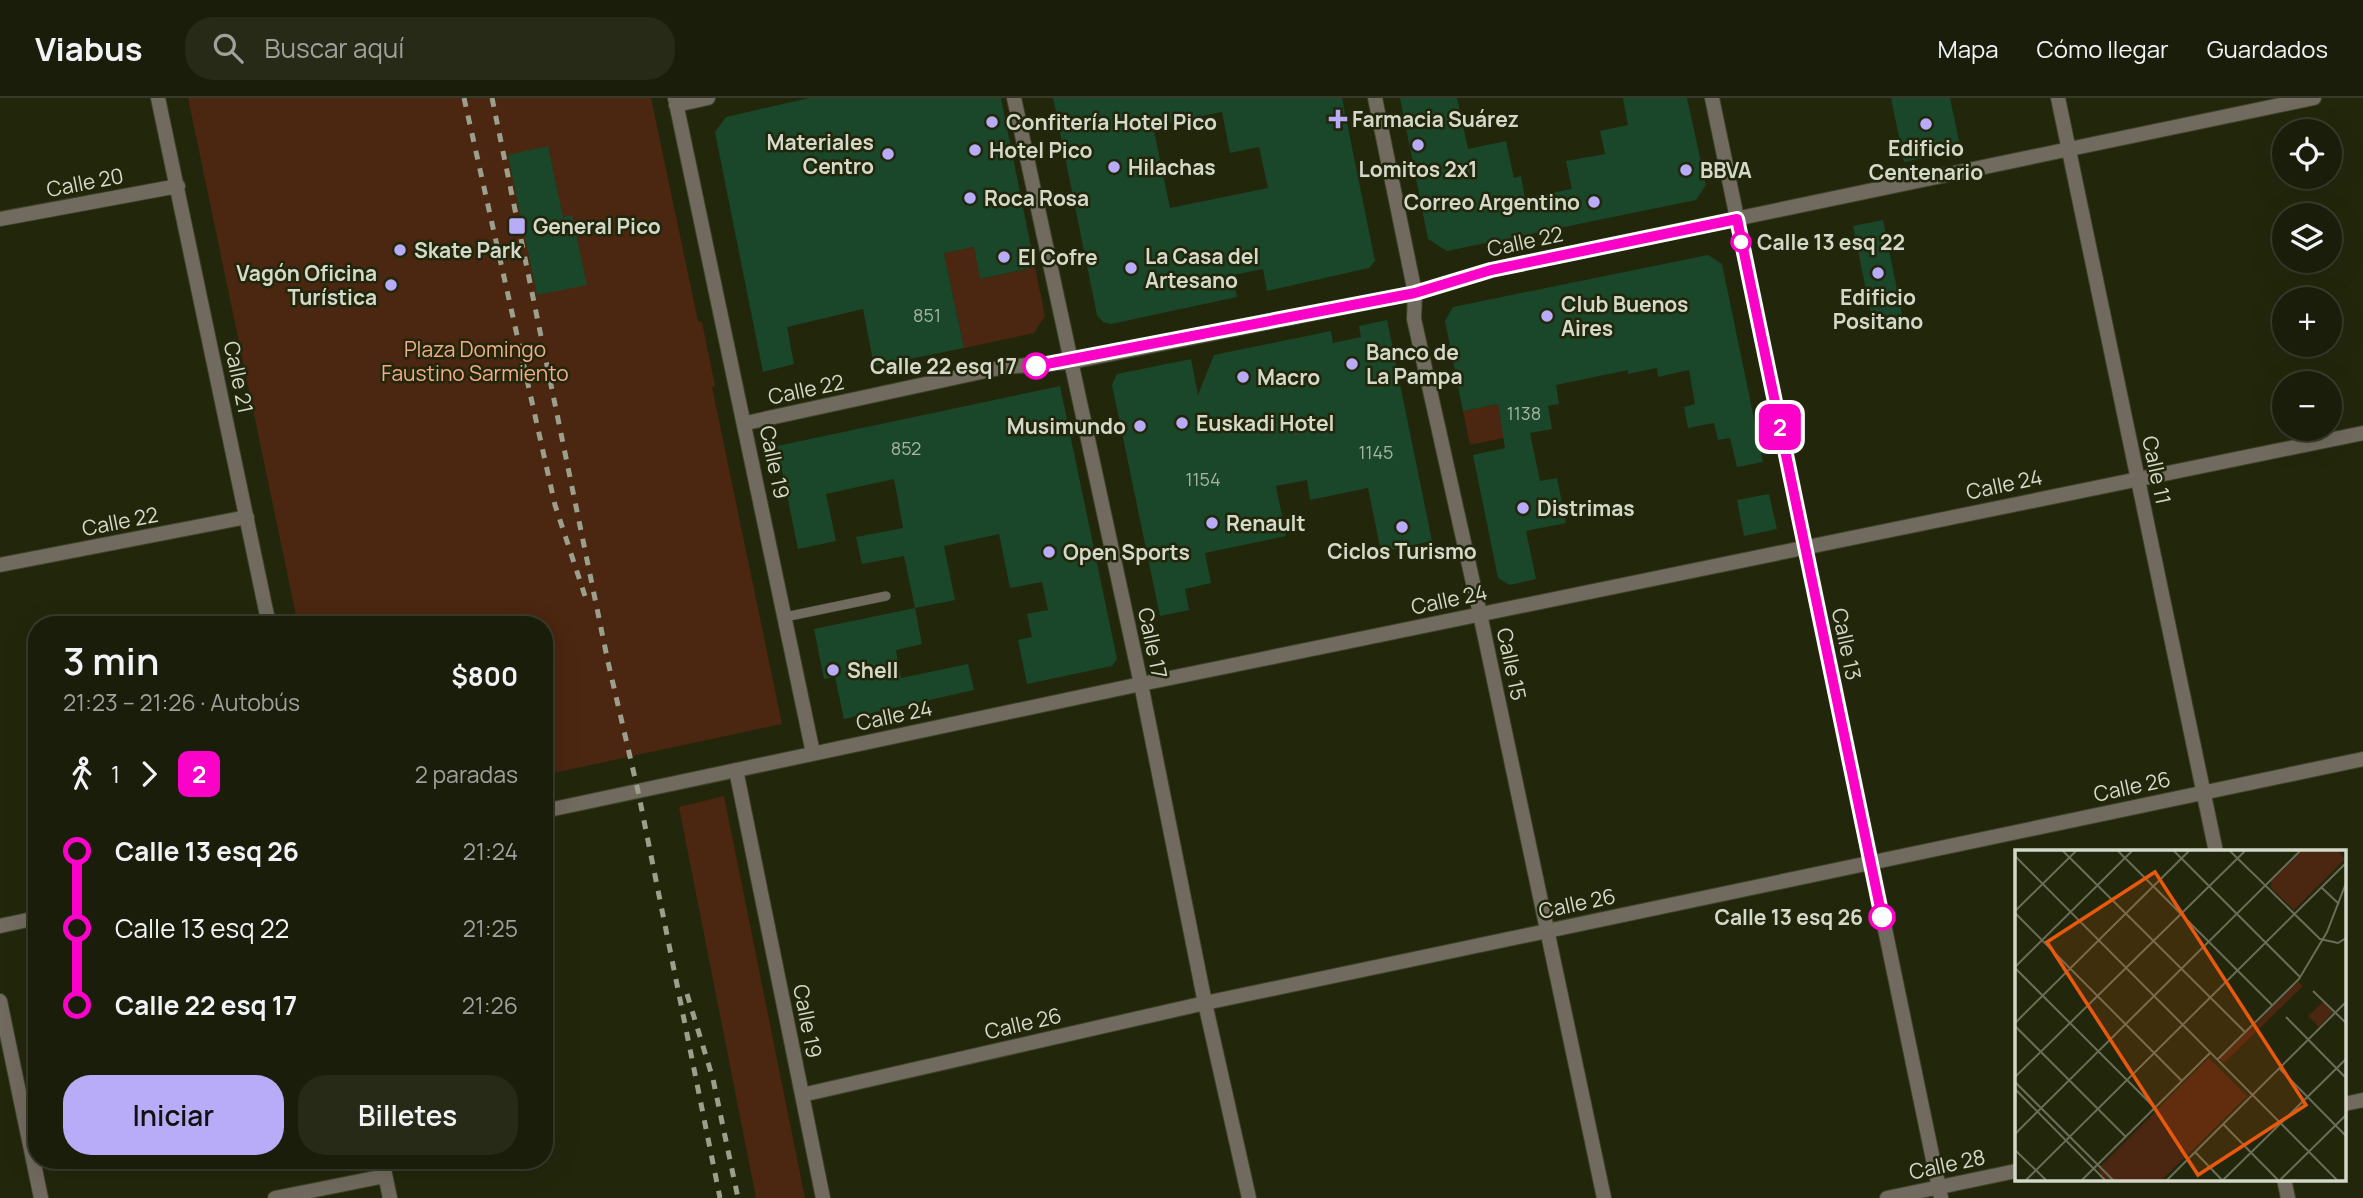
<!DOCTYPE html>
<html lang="es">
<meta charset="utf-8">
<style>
body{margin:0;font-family:Manrope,sans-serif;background:#272a17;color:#f1f3f6;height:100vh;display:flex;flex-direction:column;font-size:26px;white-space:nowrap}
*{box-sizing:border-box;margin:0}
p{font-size:23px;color:#9fa29c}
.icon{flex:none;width:38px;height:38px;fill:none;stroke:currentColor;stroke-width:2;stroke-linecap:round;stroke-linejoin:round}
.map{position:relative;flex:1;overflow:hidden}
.side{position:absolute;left:28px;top:518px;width:525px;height:553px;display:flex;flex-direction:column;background:#1a1d09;border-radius:28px;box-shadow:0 7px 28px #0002,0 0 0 2px #383b2a}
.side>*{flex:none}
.badge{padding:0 14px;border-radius:10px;font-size:24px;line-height:46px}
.tools{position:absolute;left:2272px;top:21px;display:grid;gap:14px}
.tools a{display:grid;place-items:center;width:70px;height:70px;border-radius:50%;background:#1a1d09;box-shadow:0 7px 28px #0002,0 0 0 2px #383b2a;font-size:35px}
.map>.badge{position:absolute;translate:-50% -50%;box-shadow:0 0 0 4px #fff}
.legs{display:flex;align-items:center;gap:10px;height:77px;padding:0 35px;font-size:23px}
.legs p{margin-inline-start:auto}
.overview{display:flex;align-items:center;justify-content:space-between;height:119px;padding:0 35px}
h1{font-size:38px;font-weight:600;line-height:52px}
.primary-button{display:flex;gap:14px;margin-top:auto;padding:14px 35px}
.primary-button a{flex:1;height:80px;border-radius:28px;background:#b8abf7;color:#111;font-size:28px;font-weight:600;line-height:80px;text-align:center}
.primary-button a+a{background:#272a17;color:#f1f3f6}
ul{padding:0 35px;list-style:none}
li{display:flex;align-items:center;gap:24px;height:77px;font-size:26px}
li i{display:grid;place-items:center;width:10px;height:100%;margin:0 9px;background:currentColor}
li i::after{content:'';width:18px;height:18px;margin:-9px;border:5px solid;border-radius:50%;background:#1a1d09}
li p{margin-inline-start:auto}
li:first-child i{background:linear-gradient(#0000 50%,currentColor 0)}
li:last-child i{background:linear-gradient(currentColor 50%,#0000 0)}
header{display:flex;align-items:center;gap:42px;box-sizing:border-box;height:98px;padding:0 35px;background:#1a1d09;border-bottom:2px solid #383b2a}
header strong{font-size:33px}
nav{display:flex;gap:38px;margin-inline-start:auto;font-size:24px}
.search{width:490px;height:63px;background:#272a17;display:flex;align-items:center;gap:18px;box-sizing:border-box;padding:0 24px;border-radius:28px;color:#9fa29c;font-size:26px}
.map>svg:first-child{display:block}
</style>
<header>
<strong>Viabus</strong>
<div class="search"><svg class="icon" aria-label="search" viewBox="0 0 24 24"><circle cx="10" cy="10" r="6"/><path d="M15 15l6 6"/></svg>Buscar aquí</div>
<nav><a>Mapa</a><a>Cómo llegar</a><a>Guardados</a></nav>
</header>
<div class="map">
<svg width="2363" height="1100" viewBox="0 0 2363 1100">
<rect width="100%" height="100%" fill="#22270c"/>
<path fill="#4b2610" d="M188,0H651L698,223L702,224L715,288L712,289L782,626L544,677V527H298Z
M974,149L981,181L1035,169L1045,218L1034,235L964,250L944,155Z
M1498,306L1501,323L1512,338L1470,347L1463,313Z
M724,698L805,1100H756L679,709Z"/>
<path fill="#1a4629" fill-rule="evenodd" d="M809,0H1001L1035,169L980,181L974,149L944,155L964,250L874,268L863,211L787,229L794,266L763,274L715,34L726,19Z
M1053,0H1342L1375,163L1369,170L1267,193L1263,171L1233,177L1237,199L1111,226L1103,224L1097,217ZM1222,14L1230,55L1259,49L1268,90L1170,110L1153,28Z
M1400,0H1457L1468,51L1506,43L1514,80L1521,78L1525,100L1572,91L1566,63L1605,56L1600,33L1628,27L1623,0H1687L1706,87L1696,102L1447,153L1428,141Z
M1891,0H1950L1961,52L1904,64Z
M548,48L563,119L572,117L587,187L537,197L508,57Z
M1883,122L1903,221L1873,227L1853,128Z
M1708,157L1722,166L1763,364L1737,369L1730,340L1718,342L1714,325L1688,330L1684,309L1695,306L1689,272L1658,279L1657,270L1628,276V272L1556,287L1559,306L1548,308L1552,331L1530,335L1540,383L1557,380L1566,425L1526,433L1536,481L1510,487L1498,480L1473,357L1505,350L1498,306L1463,313L1445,223L1453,209Z
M1387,222L1432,443L1381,454L1368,390L1310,402L1307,382L1276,388L1286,438L1205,455L1211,485L1185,491L1189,512L1160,518L1112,287L1117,276L1191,261L1198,297L1214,257L1331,233L1333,245L1361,239L1359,228Z
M1060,288L1117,561L1112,568L1027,586L1018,542L1032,539L1027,516L1048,512L1042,484L1010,490L999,436L944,448L955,502L915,510L904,458L862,466L856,439L903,430L894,381L826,396L836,443L798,451L777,348Z
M1769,396L1777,431L1744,438L1737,402Z
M915,510L922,546L896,552L901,580L968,566L974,592L844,621L835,579L824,581L814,531Z"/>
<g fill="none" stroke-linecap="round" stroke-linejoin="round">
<g stroke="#3f432a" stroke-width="10">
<path id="service" d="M785,519L886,498"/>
</g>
<g stroke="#3f432a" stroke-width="16">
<path id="minor" d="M158,0L269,527
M675,0L813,655
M1014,0L1141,586L1205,905L1249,1100
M1375,0L1415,195L1414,221L1480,516L1604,1100
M1712,0L1941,1100
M2058,0L2216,754
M676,7L708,0
M0,121L178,88
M746,325L1004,269L1071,264L1415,195L1491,172L2314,0
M0,467L247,419
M736,672L823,1100
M0,903L41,1100
M802,997L1205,905L2363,661
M2344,1006L2363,1002
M382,1062L390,1100
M2284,1081L2288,1100
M275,1100L385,1078
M1887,1100L2016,1073"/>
</g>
<g stroke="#3f432a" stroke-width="16">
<path id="tertiary" d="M544,713L1141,586L2363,335
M0,828L37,820"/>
</g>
<use href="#service" stroke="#716b5f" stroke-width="9"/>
<use href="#minor" stroke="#716b5f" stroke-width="14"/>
<use href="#tertiary" stroke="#716b5f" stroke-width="14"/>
<path stroke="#9b9f8c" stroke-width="5" stroke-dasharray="9 9" stroke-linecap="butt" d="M464,0L555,407L585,498
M492,0L608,564L638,693L720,1100
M687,896L713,981L738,1100"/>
</g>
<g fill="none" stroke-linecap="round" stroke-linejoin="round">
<g stroke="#fff" stroke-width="16">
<path id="line-1" d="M1036,268L1415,195L1491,172L1737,121L1882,819"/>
</g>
<use href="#line-1" stroke="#fc02c8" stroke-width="10"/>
</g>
<g fill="#b8abf7" stroke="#22270c" stroke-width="2.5">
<path d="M1334.5 10.5h7v7h7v7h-7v7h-7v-7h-7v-7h7z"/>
<circle cx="992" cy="24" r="7"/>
<circle cx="1926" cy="26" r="7"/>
<circle cx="1418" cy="47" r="7"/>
<circle cx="975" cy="52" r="7"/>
<circle cx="888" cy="56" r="7"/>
<circle cx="1114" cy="69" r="7"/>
<circle cx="1686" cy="72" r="7"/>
<circle cx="970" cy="100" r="7"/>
<circle cx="1594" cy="104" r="7"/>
<rect x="508" y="119" width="18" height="18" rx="3.5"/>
<circle cx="400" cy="152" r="7"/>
<circle cx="1004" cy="159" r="7"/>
<circle cx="1131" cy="170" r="7"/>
<circle cx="1878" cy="175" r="7"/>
<circle cx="391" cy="187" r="7"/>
<circle cx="1547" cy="218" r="7"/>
<circle cx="1352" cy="266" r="7"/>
<circle cx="1243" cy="279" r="7"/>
<circle cx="1182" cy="325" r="7"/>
<circle cx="1140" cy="328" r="7"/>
<circle cx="1523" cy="410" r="7"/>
<circle cx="1212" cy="425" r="7"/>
<circle cx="1402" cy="429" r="7"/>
<circle cx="1049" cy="454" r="7"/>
<circle cx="833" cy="572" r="7"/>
</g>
<g fill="#fff" stroke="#fc02c8" stroke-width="3.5">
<circle cx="1741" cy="144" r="9"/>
<circle cx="1036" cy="268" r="12"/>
<circle cx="1882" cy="819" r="12"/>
</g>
<g text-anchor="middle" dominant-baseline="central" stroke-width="5" stroke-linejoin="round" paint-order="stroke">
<g font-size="18" fill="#a6b4a1">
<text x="927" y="217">851</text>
<text x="1524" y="315">1138</text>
<text x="906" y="350">852</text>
<text x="1376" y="354">1145</text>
<text x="1203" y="381">1154</text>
</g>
<g font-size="21" font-weight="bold" fill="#d5d9c9" stroke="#22270c" text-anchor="start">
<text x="1352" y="21">Farmacia Suárez</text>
<text x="1006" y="24">Confitería Hotel Pico</text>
<text x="874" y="44" text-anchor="end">Materiales<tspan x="874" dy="24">Centro</tspan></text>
<text x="1926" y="50" text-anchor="middle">Edificio<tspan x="1926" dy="24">Centenario</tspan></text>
<text x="989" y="52">Hotel Pico</text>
<text x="1128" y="69">Hilachas</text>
<text x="1418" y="71" text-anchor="middle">Lomitos 2x1</text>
<text x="1700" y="72">BBVA</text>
<text x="984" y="100">Roca Rosa</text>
<text x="1580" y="104" text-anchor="end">Correo Argentino</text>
<text x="533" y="128">General Pico</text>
<text x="414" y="152">Skate Park</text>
<text x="1145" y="158">La Casa del<tspan x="1145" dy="24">Artesano</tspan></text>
<text x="1018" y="159">El Cofre</text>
<text x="377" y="175" text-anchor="end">Vagón Oficina<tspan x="377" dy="24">Turística</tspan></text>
<text x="1878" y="199" text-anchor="middle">Edificio<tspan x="1878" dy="24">Positano</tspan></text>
<text x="1561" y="206">Club Buenos<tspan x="1561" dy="24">Aires</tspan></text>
<text x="1366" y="254">Banco de<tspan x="1366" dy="24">La Pampa</tspan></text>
<text x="1257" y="279">Macro</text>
<text x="1196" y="325">Euskadi Hotel</text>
<text x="1126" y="328" text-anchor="end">Musimundo</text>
<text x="1537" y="410">Distrimas</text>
<text x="1226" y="425">Renault</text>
<text x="1402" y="453" text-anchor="middle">Ciclos Turismo</text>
<text x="1063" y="454">Open Sports</text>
<text x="847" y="572">Shell</text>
</g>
<g font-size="21" fill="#d5d9c9" stroke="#22270c">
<text transform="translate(85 84) rotate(-11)">Calle 20</text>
<text transform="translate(1525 143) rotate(-12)">Calle 22</text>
<text transform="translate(239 279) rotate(78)">Calle 21</text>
<text transform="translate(806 291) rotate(-12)">Calle 22</text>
<text transform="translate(775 364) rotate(78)">Calle 19</text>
<text transform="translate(2157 372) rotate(78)">Calle 11</text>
<text transform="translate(2004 386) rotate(-12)">Calle 24</text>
<text transform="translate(120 423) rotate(-11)">Calle 22</text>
<text transform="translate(1449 501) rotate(-12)">Calle 24</text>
<text transform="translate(1153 545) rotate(78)">Calle 17</text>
<text transform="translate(1847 546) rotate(78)">Calle 13</text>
<text transform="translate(1512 566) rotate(78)">Calle 15</text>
<text transform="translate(894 617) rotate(-12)">Calle 24</text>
<text transform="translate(2132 688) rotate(-12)">Calle 26</text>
<text transform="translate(1577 805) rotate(-12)">Calle 26</text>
<text transform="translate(808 923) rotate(79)">Calle 19</text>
<text transform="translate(1023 925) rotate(-13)">Calle 26</text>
<text transform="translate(1947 1066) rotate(-12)">Calle 28</text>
</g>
<g font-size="21" font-weight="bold" fill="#d5d9c9" stroke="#22270c" text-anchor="end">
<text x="1757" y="144" text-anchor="start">Calle 13 esq 22</text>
<text x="1017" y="268">Calle 22 esq 17</text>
<text x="1863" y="819">Calle 13 esq 26</text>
</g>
<g font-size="21" fill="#f4ac86" stroke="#22270c">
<text x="475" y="251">Plaza Domingo<tspan x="475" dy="24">Faustino Sarmiento</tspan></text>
</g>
</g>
<g transform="translate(2015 752)">
<rect width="331" height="331" fill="#22270c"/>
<path d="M287,1H323L330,9L279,60L256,38V31ZM283,132L288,136L209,213L205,209ZM308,152L318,162L304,177L293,166ZM194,208L232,246L147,330H87L84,318Z" fill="#4b2610"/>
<path fill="none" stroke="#6a6e58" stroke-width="2" d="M48,1L230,182M103,1L257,155M159,1L285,127M215,1L305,89L323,93L331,88M0,6L322,330M306,37L324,54M0,61L61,1M0,63L167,231M0,117L117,1M0,118L140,258M298,141L331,173M271,167L331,228M0,173L174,1M0,176L111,287M202,210L284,129L312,82L331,33M264,218L331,286M0,227L230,1M0,232L98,330M0,239L90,330M208,274L263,330M0,284L285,1M0,300L31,330M180,302L207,330M11,330L331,13M67,330L195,203M152,330L331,152M208,330L331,209M265,330L331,265"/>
<path fill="#e8590c" fill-opacity="0.15" stroke="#e8590c" stroke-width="3.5" d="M140,22L291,255L183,325L32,92Z"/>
<rect width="331" height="331" fill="none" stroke="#d5d9c9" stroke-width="3.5"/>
</g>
</svg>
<div class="tools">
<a><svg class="icon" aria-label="locate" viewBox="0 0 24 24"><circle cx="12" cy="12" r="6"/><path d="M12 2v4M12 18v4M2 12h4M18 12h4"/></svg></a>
<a><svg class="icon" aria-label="layers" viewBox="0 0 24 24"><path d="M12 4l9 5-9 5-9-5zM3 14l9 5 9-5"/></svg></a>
<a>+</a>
<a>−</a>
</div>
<b class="badge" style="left:1780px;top:329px;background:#fc02c8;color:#fff">2</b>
<section class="side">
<div class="overview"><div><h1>3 min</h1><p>21:23 – 21:26 · Autobús</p></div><b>$800</b></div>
<div class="legs"><svg class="icon" aria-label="walk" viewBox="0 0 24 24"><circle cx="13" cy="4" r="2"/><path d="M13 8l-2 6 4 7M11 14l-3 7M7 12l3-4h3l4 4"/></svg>1<svg class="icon" aria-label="forward" viewBox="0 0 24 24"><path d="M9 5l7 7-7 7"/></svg><b class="badge" style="background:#fc02c8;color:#fff">2</b><p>2 paradas</p></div>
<ul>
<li><i style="color:#fc02c8"></i><b>Calle 13 esq 26</b><p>21:24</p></li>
<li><i style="color:#fc02c8"></i><span>Calle 13 esq 22</span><p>21:25</p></li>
<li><i style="color:#fc02c8"></i><b>Calle 22 esq 17</b><p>21:26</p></li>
</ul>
<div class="primary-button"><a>Iniciar</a><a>Billetes</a></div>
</section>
</div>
